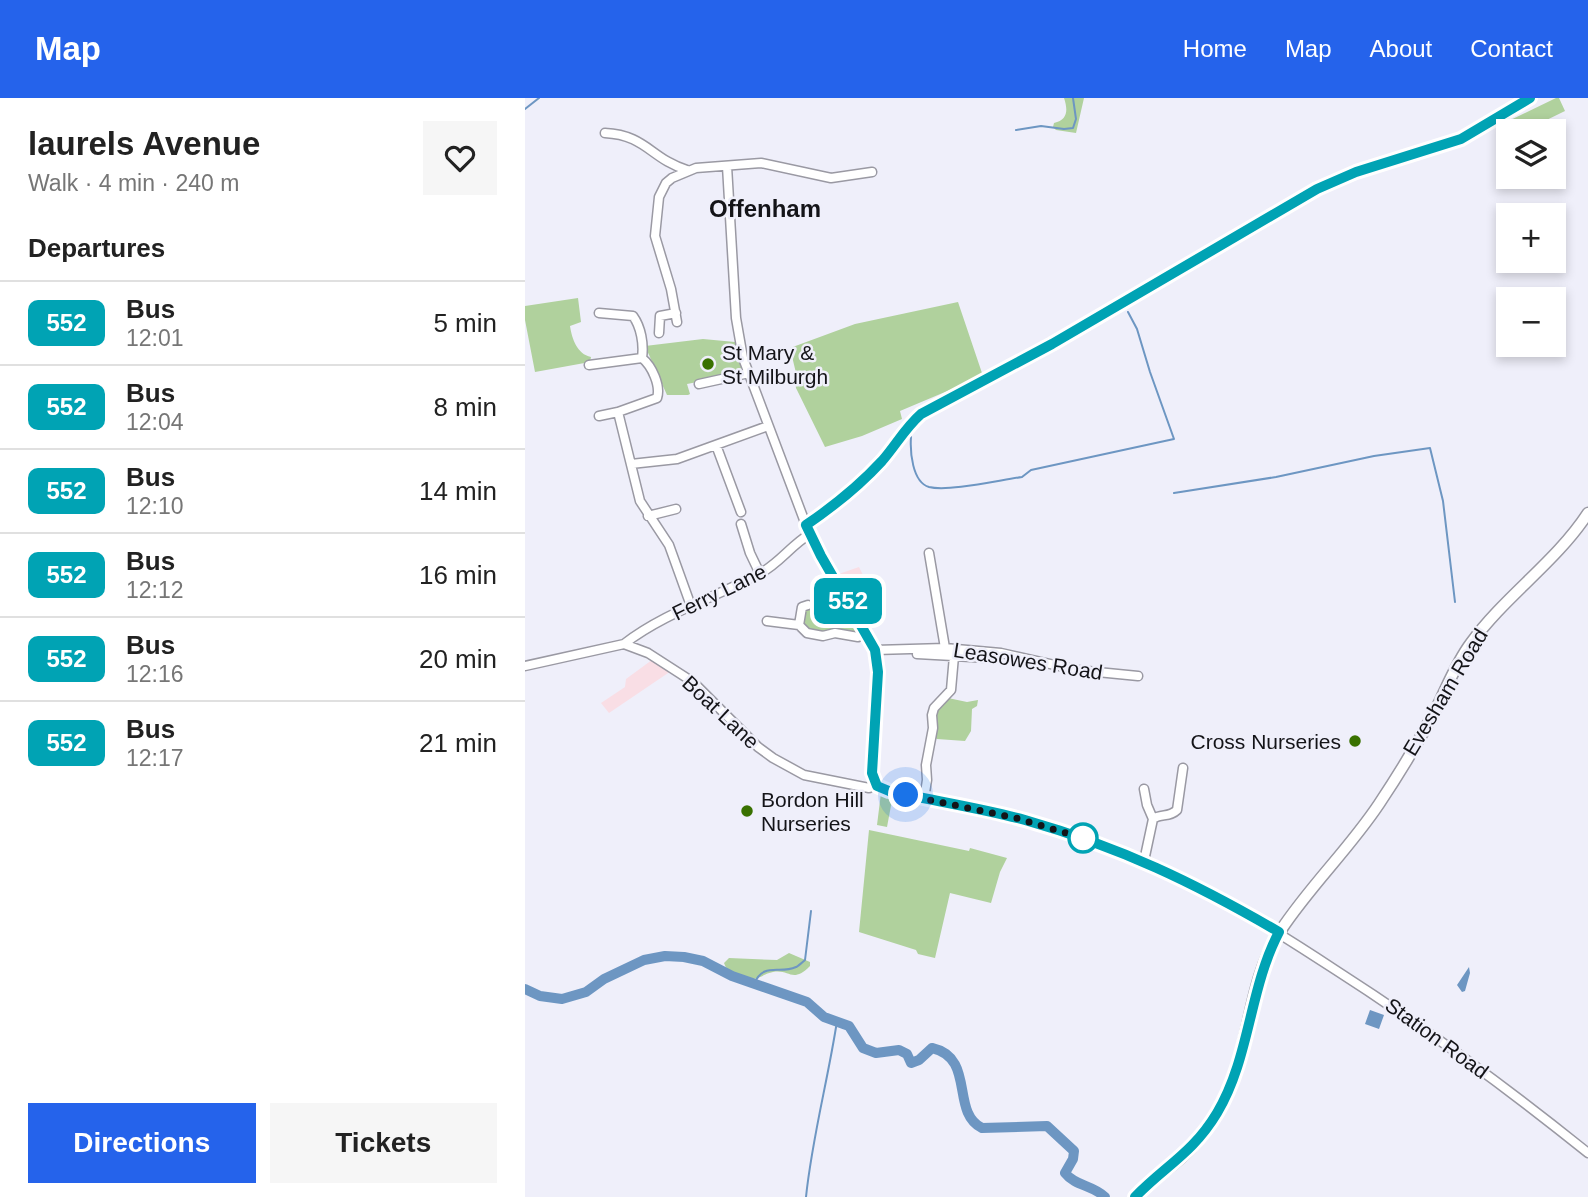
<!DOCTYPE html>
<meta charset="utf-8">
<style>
body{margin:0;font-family:Arial,sans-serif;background:#f6f6f6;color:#222;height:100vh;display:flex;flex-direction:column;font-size:26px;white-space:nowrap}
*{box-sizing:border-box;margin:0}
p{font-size:23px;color:#767676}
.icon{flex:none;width:38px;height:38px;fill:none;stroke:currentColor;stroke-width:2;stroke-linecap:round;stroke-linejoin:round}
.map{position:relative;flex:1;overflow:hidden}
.sheet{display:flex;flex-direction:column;background:#fff;width:525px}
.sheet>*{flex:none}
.badge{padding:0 14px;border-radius:10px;font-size:24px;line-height:46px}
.buttons{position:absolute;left:971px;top:21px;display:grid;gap:14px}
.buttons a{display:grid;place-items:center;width:70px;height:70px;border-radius:0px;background:#fff;box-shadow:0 4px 10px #0003;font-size:35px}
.you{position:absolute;width:35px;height:35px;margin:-18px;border:5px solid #fff;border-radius:50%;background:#1a73e8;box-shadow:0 0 0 10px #1a73e833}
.map>.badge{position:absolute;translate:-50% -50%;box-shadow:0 0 0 4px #fff}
h2{padding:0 28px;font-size:26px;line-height:63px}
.round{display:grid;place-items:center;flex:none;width:74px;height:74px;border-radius:0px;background:#f6f6f6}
.overview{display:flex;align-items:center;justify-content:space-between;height:119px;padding:0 28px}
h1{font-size:33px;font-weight:700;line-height:52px}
.action{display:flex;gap:14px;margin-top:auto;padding:14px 28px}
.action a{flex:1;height:80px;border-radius:0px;background:#2563eb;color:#fff;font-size:28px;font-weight:700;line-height:80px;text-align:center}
.action a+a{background:#f6f6f6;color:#222}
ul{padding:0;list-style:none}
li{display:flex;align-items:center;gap:21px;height:84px;padding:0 28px;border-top:2px solid #e0e0e0}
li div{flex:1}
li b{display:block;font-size:26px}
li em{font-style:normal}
li .badge{min-width:77px;font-weight:700;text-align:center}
header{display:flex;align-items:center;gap:42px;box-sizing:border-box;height:98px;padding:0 35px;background:#2563eb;color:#fff}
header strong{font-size:33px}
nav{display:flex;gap:38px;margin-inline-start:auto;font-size:24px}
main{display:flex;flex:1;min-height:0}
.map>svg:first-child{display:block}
</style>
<header>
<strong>Map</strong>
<nav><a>Home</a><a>Map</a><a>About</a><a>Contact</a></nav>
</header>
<main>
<section class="sheet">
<div class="overview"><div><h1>laurels Avenue</h1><p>Walk · 4 min · 240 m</p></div><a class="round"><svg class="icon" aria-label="heart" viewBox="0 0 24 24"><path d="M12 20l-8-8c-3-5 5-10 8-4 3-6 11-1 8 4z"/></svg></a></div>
<h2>Departures</h2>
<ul>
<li><span class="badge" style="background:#00a3b4;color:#fff">552</span><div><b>Bus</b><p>12:01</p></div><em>5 min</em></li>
<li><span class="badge" style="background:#00a3b4;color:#fff">552</span><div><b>Bus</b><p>12:04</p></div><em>8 min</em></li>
<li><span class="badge" style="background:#00a3b4;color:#fff">552</span><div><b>Bus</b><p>12:10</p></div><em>14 min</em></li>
<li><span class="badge" style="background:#00a3b4;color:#fff">552</span><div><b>Bus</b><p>12:12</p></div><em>16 min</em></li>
<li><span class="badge" style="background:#00a3b4;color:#fff">552</span><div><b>Bus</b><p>12:16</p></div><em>20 min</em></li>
<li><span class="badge" style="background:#00a3b4;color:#fff">552</span><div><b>Bus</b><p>12:17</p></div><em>21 min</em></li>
</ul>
<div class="action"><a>Directions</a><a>Tickets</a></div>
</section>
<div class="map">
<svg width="1063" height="1099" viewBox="0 0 1063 1099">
<rect width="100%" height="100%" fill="#efeffa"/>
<path fill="#f9dee5" d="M334,469L339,479L317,492L308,478Z
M131,559L149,571L84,615L76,605L100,589L101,581Z"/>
<path fill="#b0d19d" d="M539,0H559L551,35L531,32L528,29L529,25C543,22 543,12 539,0Z
M1031,0H1034L1040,13L999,33H984L983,41L978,43L971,29Z
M53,200L56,224L45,228C47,241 52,256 66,259L65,264L10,274L0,222V208Z
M433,204L458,278L375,313L377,321L337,338L300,349L271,290L269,276L271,275L265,250L330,226Z
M178,241L210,244L218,275L162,286L165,296L163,297H142L120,248Z
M316,502L334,530V536L285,534L277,526L278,512C290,506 304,507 316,502Z
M423,600L442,604L453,602L452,608L447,611L446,633L440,643L412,641L409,639L410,614Z
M356,695L368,697L362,729L352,727Z
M344,732L444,753L445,750L482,760L475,774L466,805L425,795L410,860L393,856L391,852L334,834Z
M264,855L285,864V868C267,886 265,871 248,874C241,875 234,881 227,881C216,882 202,875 199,865L204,860L252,862Z"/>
<path fill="#6d96c2" d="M944,869L945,875L940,893L937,894L932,887Z
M845,912L859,917L854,931L840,926Z"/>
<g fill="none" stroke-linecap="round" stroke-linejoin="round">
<path stroke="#6d96c2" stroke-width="2" d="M0,11L14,0
M491,32L516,28L539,31L548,30L551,21L548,0
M386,339C385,353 387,384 404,389C423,394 475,382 497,379L506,372L649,341L625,274L612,231L603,214
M649,395L751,379L849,358L905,350L918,403L930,504
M229,886C239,863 254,877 271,869C272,869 279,863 280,862L286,813
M281,1099C287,1040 303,982 312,923"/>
<path stroke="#6d96c2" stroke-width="10" d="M0,891L15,898L37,901L61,894L79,881L119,862L140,858L159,859L178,863L207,878L282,904L299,919L324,928L338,950L351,955L374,952L382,956L386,965L394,962L407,950C451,960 425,1014 457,1030L522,1028L549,1053L548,1061L540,1075C550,1088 568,1087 580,1099"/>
<g stroke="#9a99a3" stroke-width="11">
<path id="minor" d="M80,35C121,37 126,61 162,72
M202,68L211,220L218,260L281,427L296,458L350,552L353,574L352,596L347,658L349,685
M74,215L108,218C116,229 119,246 117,260
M152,224L146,191L130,138L134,99L141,85L147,80L171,70L236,65L306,80L347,74
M134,235L135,218L151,215
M64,267L117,260C127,268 136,288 132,300L93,314L115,403L144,447L166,508
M174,286L224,275
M74,318L93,314
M191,347L216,414
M106,366L152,361L243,328
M123,418L151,411
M216,426L225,455L235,476
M281,427C309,408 334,388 357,363C371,347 380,330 396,316L527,246L792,91L831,74L936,41L1004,0
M404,455L420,550
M242,523L274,527
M274,527L282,535L298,538L310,535L333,539L341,535
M274,527L277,509L283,507
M99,546C139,515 189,500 234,476C254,466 266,447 285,436
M350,552L420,550L476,555L552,572L613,578
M392,556L464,560
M0,568L99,546L123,555L168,584L233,649L248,660L279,677L344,690L349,685
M349,685L364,693C437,710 510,722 580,748C663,778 736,823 809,871C898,928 981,989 1063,1055
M619,691L622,707L628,721
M399,701L402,682L401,667L408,630L407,617L409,610L426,592L429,558
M619,763L628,721C636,715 644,720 652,712L658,670"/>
</g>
<g stroke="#9a99a3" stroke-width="13">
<path id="major" d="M610,1099C624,1084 643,1072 658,1058C682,1036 701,1003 711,973C725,927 728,873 756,832C785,788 824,751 854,706C874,676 894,643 911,611C922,589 931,565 946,545C980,498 1031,464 1063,415"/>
</g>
<use href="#minor" stroke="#fff" stroke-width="8"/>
<use href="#major" stroke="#fff" stroke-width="10"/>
</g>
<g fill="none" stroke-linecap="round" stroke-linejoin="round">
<g stroke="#fff" stroke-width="16">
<path id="line" d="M610,1099C640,1068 668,1055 692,1015C725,960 724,891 754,834C670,785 595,749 500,722C456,710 409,703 364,693L352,688L347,675L353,574L350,552L296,458L281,427C309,408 334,388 357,363C371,347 380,330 396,316L527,246L792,91L831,74L936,41L1005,0"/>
</g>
<use href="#line" stroke="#00a3b4" stroke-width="10"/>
<path stroke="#141418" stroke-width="7" stroke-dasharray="0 12.6" d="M381,697L491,720L561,741L558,740"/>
</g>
<g fill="#397100" stroke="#efeffa" stroke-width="2.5">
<circle cx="183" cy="266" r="7"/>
<circle cx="830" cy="643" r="7"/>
<circle cx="222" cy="713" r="7"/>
</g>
<circle fill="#fff" stroke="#00a3b4" stroke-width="3.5" cx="558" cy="740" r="14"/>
<g text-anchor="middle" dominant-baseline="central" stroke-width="5" stroke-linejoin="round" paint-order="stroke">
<g font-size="21" fill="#141418" stroke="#efeffa" text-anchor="start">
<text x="197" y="254">St Mary &amp;<tspan x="197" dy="24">St Milburgh</tspan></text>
<text x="816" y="643" text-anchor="end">Cross Nurseries</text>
<text x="236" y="701">Bordon Hill<tspan x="236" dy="24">Nurseries</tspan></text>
</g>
<g font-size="21" fill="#141418" stroke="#efeffa">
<text transform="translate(194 494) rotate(-26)">Ferry Lane</text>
<text transform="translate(503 563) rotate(9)">Leasowes Road</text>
<text transform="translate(920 594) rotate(-59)">Evesham Road</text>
<text transform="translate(196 614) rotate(43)">Boat Lane</text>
<text transform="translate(912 940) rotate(36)">Station Road</text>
</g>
<g font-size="24" font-weight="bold" fill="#141418" stroke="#efeffa">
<text x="240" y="110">Offenham</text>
</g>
</g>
</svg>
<div class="buttons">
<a><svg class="icon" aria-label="layers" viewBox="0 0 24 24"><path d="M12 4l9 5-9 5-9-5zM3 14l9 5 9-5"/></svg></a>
<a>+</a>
<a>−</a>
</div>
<div class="you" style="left:381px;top:697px"></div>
<b class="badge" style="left:323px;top:503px;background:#00a3b4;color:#fff">552</b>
</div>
</main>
